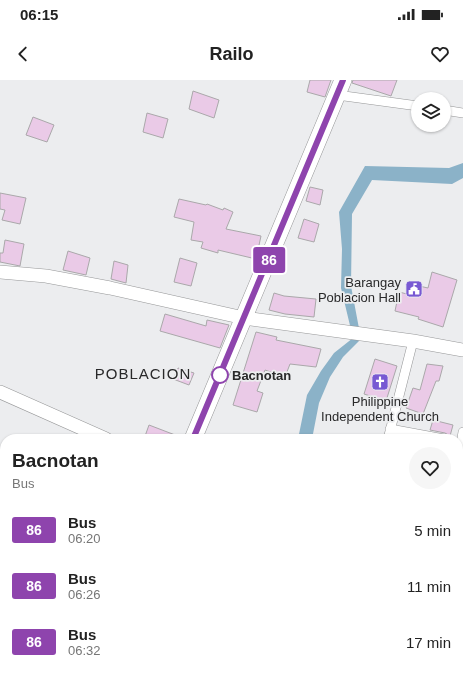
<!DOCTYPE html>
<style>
body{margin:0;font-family:Helvetica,sans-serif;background:#f6f6f6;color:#222;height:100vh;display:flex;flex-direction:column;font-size:15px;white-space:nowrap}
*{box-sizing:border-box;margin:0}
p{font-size:13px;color:#767676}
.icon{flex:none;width:22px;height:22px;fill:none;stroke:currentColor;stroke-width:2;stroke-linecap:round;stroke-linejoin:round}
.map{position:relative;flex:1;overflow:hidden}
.side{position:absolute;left:0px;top:354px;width:463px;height:244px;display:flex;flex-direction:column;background:#fff;border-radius:16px 16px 0 0;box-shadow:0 1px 3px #0004}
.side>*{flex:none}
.badge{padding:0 8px;border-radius:3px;font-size:14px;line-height:26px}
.buttons{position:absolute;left:411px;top:12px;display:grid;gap:8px}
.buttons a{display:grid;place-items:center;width:40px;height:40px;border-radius:50%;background:#fff;box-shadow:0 1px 3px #0004;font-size:20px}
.map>.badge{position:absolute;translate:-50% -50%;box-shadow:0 0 0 2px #fff}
.round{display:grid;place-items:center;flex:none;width:42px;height:42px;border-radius:21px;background:#f6f6f6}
.summary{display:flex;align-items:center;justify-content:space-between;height:68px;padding:0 12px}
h1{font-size:19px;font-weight:700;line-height:30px}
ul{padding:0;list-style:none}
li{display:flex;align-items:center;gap:12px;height:56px;padding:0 12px}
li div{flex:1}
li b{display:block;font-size:15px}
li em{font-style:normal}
li .badge{min-width:44px;font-weight:700;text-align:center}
.status{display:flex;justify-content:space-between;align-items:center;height:28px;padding:0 20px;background:#fff;direction:ltr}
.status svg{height:11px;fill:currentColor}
header{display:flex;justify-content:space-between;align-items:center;height:52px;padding:0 12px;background:#fff;font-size:18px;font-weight:700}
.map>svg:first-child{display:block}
</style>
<div class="status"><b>06:15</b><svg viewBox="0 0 49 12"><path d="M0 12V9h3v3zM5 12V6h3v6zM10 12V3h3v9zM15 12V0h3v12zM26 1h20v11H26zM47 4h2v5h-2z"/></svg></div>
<header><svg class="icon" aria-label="back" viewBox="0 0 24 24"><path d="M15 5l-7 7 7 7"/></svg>Railo<svg class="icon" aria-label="heart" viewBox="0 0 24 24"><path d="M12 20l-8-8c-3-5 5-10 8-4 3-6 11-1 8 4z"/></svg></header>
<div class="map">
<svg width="463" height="598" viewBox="0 0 463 598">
<rect width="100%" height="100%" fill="#ecedef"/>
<path fill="#c1d9c4" d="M344,593H412L410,598H343Z"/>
<path fill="#8bb2c8" d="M463,83V98L452,104L372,100L352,134L351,206L361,259L343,277L330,297L319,323L312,359H298L307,315L321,291L334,273L353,258L341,208L342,169L339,132L365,86L449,88Z"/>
<path fill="#eacae7" stroke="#aaa8aa" d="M310,0H331L325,17L307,12Z
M353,0H397L391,16L352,3Z
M193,11L219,20L214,38L189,29Z
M147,33L168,39L163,58L143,52Z
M33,37L54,45L47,62L26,55Z
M310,107L323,110L320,125L306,121Z
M0,113L26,118L20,144L2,140L5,130L0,129Z
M179,119L206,125L207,124L223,130L224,128L233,132L226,149L261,156L256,179L218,170V173L201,168L203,162L191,160L194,142L174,137Z
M304,139L319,144L314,162L298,158Z
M5,160L24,164L20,186L0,182V173H3Z
M68,171L90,178L86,195L63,190Z
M180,178L197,183L191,206L174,202Z
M114,181L128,185L126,203L111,199Z
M432,192L457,200L443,247L418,239L419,237L395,231L399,212L407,214L410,204L428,208Z
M274,213L284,216L316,219L314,237L285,234L269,230Z
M165,234L206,246L207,240L229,245L220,268L160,251Z
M256,252L277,257L276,260L321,269L316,287L290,284L285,297L265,290L257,311L263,313L257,332L233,325Z
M375,279L397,286L386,321L364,314Z
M427,284L443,286L439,301H436L423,334L406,328L413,308L420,310Z
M178,288L194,293L189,305L173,299Z
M433,340L453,345L450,356L445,353L430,350Z
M149,345L183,358V359H144Z"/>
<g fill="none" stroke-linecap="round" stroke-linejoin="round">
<g stroke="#969798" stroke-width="10">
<path id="street" d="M337,15L418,26
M444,30L463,33
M390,349L444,359
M388,359L413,261
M458,381L463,352
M458,569L463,570
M335,598L336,593
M420,598L421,593"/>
</g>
<g stroke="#969798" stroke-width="14">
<path id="secondary" d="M0,192L46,196L110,208L244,238L413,261L463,270
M0,312L106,359
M458,457L463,458"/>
</g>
<g stroke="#969798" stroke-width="18">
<path id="highway" d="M193,359L343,0
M94,598L97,593"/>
</g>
<path stroke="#9c9d9f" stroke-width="2" stroke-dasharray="1 3" stroke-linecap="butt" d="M0,482L5,483"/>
<use href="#street" stroke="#fff" stroke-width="9"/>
<use href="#secondary" stroke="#fff" stroke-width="13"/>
<use href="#highway" stroke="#fff" stroke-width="17"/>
</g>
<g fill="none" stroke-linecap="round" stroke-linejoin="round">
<g stroke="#fff" stroke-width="9">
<path id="line" d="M193,359L343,0"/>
</g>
<use href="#line" stroke="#8e44ad" stroke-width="6"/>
</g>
<defs>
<g id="civic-square" transform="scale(0.9)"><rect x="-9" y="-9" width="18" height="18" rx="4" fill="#7859d3" stroke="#ecedef"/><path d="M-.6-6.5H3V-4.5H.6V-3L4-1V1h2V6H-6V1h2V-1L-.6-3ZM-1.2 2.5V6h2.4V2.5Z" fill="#fff"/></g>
<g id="church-square" transform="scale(0.9)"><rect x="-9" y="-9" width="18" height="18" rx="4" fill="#7859d3" stroke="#ecedef"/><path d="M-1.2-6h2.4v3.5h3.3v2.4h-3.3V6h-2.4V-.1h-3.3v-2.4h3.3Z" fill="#fff"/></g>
</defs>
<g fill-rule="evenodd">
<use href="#civic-square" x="414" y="209"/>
<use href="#church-square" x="380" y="302"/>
</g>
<circle fill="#fff" stroke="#8e44ad" stroke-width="2" cx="220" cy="295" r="8"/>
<g text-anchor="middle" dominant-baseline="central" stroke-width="3.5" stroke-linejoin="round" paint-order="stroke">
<g font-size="13" fill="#29292a" stroke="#ecedef" text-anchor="end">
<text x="401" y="202">Barangay<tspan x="401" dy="15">Poblacion Hall</tspan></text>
<text x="380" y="321" text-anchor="middle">Philippine<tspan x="380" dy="15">Independent Church</tspan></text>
</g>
<g font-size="13" font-weight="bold" fill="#29292a" stroke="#ecedef" text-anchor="start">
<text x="232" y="295">Bacnotan</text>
</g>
<g font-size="15" letter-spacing="1" fill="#29292a" stroke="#ecedef">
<text x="143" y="293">POBLACION</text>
</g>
</g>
</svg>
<div class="buttons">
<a><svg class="icon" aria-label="layers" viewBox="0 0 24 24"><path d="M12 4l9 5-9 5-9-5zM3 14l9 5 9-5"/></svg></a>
</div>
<b class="badge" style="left:269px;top:180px;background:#8e44ad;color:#fff">86</b>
<section class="side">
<div class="summary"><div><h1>Bacnotan</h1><p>Bus</p></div><a class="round"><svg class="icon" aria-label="heart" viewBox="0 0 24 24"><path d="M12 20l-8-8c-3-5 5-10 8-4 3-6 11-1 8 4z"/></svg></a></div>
<ul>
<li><span class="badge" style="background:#8e44ad;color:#fff">86</span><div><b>Bus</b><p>06:20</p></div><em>5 min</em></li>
<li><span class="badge" style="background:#8e44ad;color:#fff">86</span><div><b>Bus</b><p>06:26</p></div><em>11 min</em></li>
<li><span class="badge" style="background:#8e44ad;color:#fff">86</span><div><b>Bus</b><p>06:32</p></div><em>17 min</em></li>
</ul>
</section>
</div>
